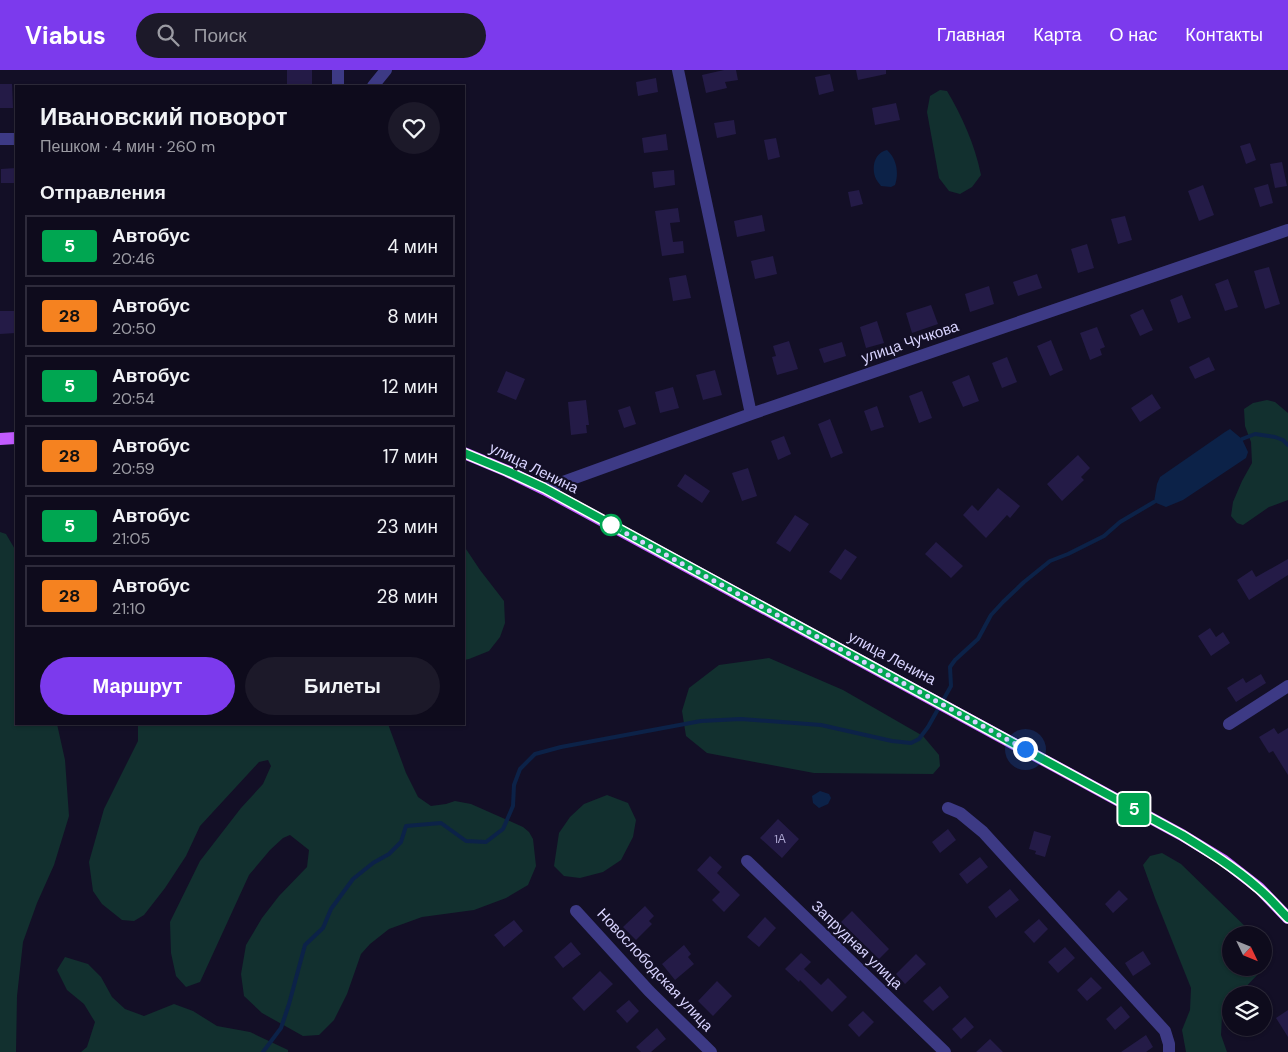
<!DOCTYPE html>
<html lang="ru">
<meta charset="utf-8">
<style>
body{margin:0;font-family:"DM Sans",sans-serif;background:#1c1929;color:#f1f3f6;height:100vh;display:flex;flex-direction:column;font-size:19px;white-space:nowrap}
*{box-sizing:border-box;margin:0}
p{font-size:16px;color:#9b9ba3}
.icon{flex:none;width:28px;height:28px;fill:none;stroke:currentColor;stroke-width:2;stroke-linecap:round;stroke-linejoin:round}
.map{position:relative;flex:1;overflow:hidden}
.panel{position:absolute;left:15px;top:15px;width:450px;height:640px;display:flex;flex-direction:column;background:#0e0b1c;border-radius:0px;box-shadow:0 1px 4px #0004,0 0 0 1px #2e2b3b}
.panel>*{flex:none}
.badge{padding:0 10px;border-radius:4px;font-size:18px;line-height:32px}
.needle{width:32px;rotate:133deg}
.controls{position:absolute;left:1222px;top:856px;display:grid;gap:10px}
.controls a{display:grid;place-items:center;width:50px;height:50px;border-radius:50%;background:#0e0b1c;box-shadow:0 1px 4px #0004,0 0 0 1px #2e2b3b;font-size:25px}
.you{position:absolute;width:25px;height:25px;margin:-12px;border:4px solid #fff;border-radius:50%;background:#1a73e8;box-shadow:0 0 0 8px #1a73e833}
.map>.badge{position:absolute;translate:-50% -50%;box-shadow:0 0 0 2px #fff}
h2{padding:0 25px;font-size:19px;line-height:45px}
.round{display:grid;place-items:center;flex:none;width:52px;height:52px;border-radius:26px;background:#1c1929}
.headline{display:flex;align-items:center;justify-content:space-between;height:85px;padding:0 25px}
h1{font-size:24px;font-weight:700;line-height:38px}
.cta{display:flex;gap:10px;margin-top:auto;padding:10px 25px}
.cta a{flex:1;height:58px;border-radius:30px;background:#7c3aed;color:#fff;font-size:20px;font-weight:700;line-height:58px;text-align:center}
.cta a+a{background:#1c1929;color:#f1f3f6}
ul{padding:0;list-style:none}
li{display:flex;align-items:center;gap:15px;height:62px;margin:0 10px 8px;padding:0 15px;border:2px solid #2e2b3b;border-radius:0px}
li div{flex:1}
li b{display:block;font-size:19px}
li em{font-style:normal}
li .badge{min-width:55px;font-weight:700;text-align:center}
header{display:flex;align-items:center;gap:30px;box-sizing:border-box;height:70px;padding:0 25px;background:#7c3aed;color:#fff}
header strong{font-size:24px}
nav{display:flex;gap:28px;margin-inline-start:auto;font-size:18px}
.search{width:350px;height:45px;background:#1c1929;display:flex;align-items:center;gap:12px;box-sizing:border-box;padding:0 18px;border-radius:28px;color:#9b9ba3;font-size:19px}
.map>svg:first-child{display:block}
</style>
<header>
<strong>Viabus</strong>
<div class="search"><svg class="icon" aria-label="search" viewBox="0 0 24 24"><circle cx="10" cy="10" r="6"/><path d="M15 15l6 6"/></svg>Поиск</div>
<nav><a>Главная</a><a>Карта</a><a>О нас</a><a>Контакты</a></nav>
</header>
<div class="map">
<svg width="1288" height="982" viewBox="0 0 1288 982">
<rect width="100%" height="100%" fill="#130f26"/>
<path fill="#12302f" d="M940,20L947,21C962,46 975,75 981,105L972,117L960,124L949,121L939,108L927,42L930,26Z
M1267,330L1275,332L1288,343V430L1269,437L1243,455L1237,453L1231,446L1233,432L1242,411L1252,393L1251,372L1245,356L1244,339L1253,333Z
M0,462L6,464L16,481V654H57L65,690L69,746L54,795L37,833L23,872L17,926L16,982H0Z
M464,476L480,500L504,531L505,553L500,567L489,581L469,589L464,590Z
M769,588L843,620L923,666L939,685L940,696L933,704L814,703L707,683L686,666L682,641L689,618L719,595Z
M138,654H388L406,703L418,727L431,736L446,734L455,731L471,734L523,757L529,762L533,769L536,796L528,815L506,828L474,840L422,847L389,859L370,874L361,884L347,924L334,950L319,965L303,966L262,943L244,926L241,904L246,875L262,848L279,826L307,797L309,780L290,765L283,768L270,780L249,805L200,912L186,917L176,906L171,883L170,852L200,791L241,738L263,714L271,696L268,690L259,692L200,756L186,786L165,818L144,845L134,851L122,850L102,834L93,821L89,792L104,739L138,671Z
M607,725L628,733L636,750L633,767L621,790L603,802L580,808L564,806L554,796L559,763L570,747L584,734Z
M1162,783L1181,794L1254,865H1231V898H1263L1261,901L1238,925H1231V933L1222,946L1221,965L1227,982H1186L1182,960L1190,940L1191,918L1155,828L1143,795L1150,786Z
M65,887L88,894L101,907L112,927L125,939L144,946L174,934L193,941L217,956L250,962L288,980V982H81L87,977L95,952L84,934L67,920L57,900Z"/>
<path fill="#0c2248" d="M887,80C897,89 899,103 895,115L891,117L881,116C879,113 877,111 876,109C871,98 874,83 887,80Z
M1230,359L1242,369L1248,382L1246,388L1183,430L1166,437L1154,432L1157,414L1160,407L1225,362Z
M820,721L829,724L831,728L828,734L819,738L813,733L812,726Z"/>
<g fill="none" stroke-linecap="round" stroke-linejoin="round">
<path stroke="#0c2248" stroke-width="4" d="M1242,369L1255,364L1275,367L1283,370L1288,375
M263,982L281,958L289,934L305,875L323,858L331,839L353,809L373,793L389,784L401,772L406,756L441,753L466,771L486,772L503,759L513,736L514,715L520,699L535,684L561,677L701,651L741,649L821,655L892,671L911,673L919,669L928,657L951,616L950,597L955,590L978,569L991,545L1003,532L1024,512L1050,491L1068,484L1104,466L1120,452L1154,432"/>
</g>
<path fill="#241b47" d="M287,0H312V16H287Z
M724,0H736L738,10L725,12L727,18L706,23L702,5Z
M856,0H886V4L858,10Z
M830,4L834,21L819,25L815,7Z
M656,8L658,22L638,26L636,12Z
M0,14H12L13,38H0Z
M896,33L900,50L875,55L872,38Z
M734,50L736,64L717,68L714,53Z
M666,64L668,80L644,83L642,68Z
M776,68L780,87L768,90L764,70Z
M1250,73L1256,90L1246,94L1240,76Z
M1282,92L1287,116L1275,118L1270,94Z
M16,98V113H1V99Z
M674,100L675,115L654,118L652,102Z
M1268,114L1273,133L1260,137L1254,118Z
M1203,115L1214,145L1199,151L1188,121Z
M859,120L863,134L851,137L848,122Z
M678,138L680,152L670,153L673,172L683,171L684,183L662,186L655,141Z
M762,145L765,161L737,167L734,151Z
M1125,146L1132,170L1118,174L1111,149Z
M1087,174L1094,198L1078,203L1071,179Z
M773,186L777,204L755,209L751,191Z
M1269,197L1280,234L1265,239L1254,201Z
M1037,204L1042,218L1018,226L1013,212Z
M686,205L691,228L673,231L669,208Z
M1228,209L1238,237L1225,241L1215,214Z
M989,216L994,234L970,242L965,224Z
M1182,225L1191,248L1178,253L1170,230Z
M931,235L938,254L912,263L906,243Z
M1143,239L1153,260L1140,266L1130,245Z
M0,241H16V263L0,264Z
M877,251L884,273L866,278L860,257Z
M1097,257L1105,277L1100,279L1102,285L1090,290L1080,263Z
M1051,270L1063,300L1050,306L1037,276Z
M789,271L798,299L777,305L772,287L776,286L773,276Z
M842,272L846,286L824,293L819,279Z
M1007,287L1017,312L1002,318L992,293Z
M1209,287L1215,300L1195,309L1189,297Z
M715,300L722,325L703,330L696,305Z
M506,301L525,309L516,330L497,322Z
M969,305L979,331L963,337L952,312Z
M673,317L679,338L660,343L655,322Z
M922,321L932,348L919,353L909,326Z
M1152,324L1161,338L1140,352L1131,338Z
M586,330L589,355H586L587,363L571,365L568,332Z
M630,336L636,354L624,358L618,340Z
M877,336L884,357L871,361L864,341Z
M830,349L843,383L831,388L818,354Z
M784,366L791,384L778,390L771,371Z
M1078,385L1090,398L1081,407L1084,410L1062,431L1047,414Z
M748,398L757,426L742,431L732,403Z
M685,404L710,421L702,433L677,416Z
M998,418L1020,436L1010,448L1007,445L986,468L963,445L972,435L978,441Z
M795,445L809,454L790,482L776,473Z
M936,472L963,496L951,508L925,484Z
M845,479L857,487L841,510L829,502Z
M1288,489V505L1249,530L1237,510L1252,500L1256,507Z
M1210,558L1216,567L1223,562L1230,573L1211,586L1198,566Z
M1261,604L1266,613L1236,632L1227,618L1243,608L1246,613Z
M1274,658L1278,664L1288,658V705L1273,681L1269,683L1259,667Z
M778,749L799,769L782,788L760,768Z
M948,759L956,770L940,783L932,772Z
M1034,761L1051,766L1045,787L1035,784L1036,781L1029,779Z
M710,786L722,797L717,803L740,825L724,842L712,830L720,822L697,800Z
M980,787L988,797L967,814L959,804Z
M1010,819L1019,830L996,848L988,837Z
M1119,820L1128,829L1113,843L1105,834Z
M645,836L654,846L649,851L652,854L636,870L623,857Z
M852,841L889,879L879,889L841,852Z
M765,847L776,858L759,877L747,867Z
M1039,849L1048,859L1034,873L1024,862Z
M514,850L523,861L504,877L494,865Z
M571,872L581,884L563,898L554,887Z
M684,875L691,884L688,887L694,894L675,910L662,894Z
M1065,877L1075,888L1058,903L1048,892Z
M1143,881L1151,894L1133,906L1125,893Z
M801,883L811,892L804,899L821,915L828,908L847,927L832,942L800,910L799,912L785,899Z
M916,884L926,894L905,914L896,904Z
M600,901L613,914L584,941L572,928Z
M1091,907L1102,918L1087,931L1077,920Z
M717,911L732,926L713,946L698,931Z
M940,916L949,927L933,941L923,931Z
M629,930L639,941L627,953L616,941Z
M1121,936L1130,947L1115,960L1106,949Z
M1288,940V967L1276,948Z
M863,941L874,952L859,967L848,955Z
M965,947L974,957L961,969L952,959Z
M657,958L666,969L651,982H641L636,977Z
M1146,965L1153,977L1146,982H1121Z
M990,969L1003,982H976Z"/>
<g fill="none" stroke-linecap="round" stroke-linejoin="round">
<path stroke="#3d3a85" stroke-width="12" d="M678,0L751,344
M338,16V0
M373,16L386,0
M0,69H16
M544,419L751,344L1288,160
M1229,654L1288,616
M948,738L960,743L983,762L1165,961L1169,974V982
M747,791L945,982
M576,841L649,921L711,982"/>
<path stroke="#c25bff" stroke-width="12" d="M0,369L16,368
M464,383L507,401L544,419L1182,765L1223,790L1259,818L1288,848"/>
</g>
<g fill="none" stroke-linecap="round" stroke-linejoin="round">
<g stroke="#fff" stroke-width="11">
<path id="line" d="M464,383L507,401L544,418L1182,765C1208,781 1234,797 1258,818C1269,827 1278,838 1288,848"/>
</g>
<use href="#line" stroke="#00a651" stroke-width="8"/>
<path stroke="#d9d4ff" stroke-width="5" stroke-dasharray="0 9" d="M611,455L607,453L1025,679"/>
</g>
<circle fill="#fff" stroke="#00a651" stroke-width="2.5" cx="611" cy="455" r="10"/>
<g text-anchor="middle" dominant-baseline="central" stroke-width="4.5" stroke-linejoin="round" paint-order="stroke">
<g font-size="12" fill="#aca6d1">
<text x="780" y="769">1А</text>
</g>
<g font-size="15" fill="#d9d4ff" stroke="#130f26">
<text transform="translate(910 272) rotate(-19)">улица Чучкова</text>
<text transform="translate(534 398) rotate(26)">улица Ленина</text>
<text transform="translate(892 588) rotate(28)">улица Ленина</text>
<text transform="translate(857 875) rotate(44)">Запрудная улица</text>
<text transform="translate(655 900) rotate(47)">Новослободская улица</text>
</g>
</g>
</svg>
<div class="controls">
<a><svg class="needle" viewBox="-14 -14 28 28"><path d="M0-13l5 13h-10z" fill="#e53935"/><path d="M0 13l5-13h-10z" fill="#9b9ba3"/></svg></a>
<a><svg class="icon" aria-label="layers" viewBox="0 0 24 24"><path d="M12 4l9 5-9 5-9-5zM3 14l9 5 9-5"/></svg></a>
</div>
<div class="you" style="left:1025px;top:679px"></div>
<b class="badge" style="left:1134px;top:739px;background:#00a651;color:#fff">5</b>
<section class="panel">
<div class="headline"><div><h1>Ивановский поворот</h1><p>Пешком · 4 мин · 260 m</p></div><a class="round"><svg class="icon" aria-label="heart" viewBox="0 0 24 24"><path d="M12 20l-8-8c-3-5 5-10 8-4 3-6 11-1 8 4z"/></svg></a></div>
<h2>Отправления</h2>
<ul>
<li><span class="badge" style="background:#00a651;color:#fff">5</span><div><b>Автобус</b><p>20:46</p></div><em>4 мин</em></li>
<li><span class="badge" style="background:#f58220;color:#111">28</span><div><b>Автобус</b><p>20:50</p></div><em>8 мин</em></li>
<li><span class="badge" style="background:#00a651;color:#fff">5</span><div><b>Автобус</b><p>20:54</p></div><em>12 мин</em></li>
<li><span class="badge" style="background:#f58220;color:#111">28</span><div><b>Автобус</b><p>20:59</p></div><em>17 мин</em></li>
<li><span class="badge" style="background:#00a651;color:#fff">5</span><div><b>Автобус</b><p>21:05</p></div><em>23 мин</em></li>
<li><span class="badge" style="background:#f58220;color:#111">28</span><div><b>Автобус</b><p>21:10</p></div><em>28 мин</em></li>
</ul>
<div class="cta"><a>Маршрут</a><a>Билеты</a></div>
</section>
</div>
